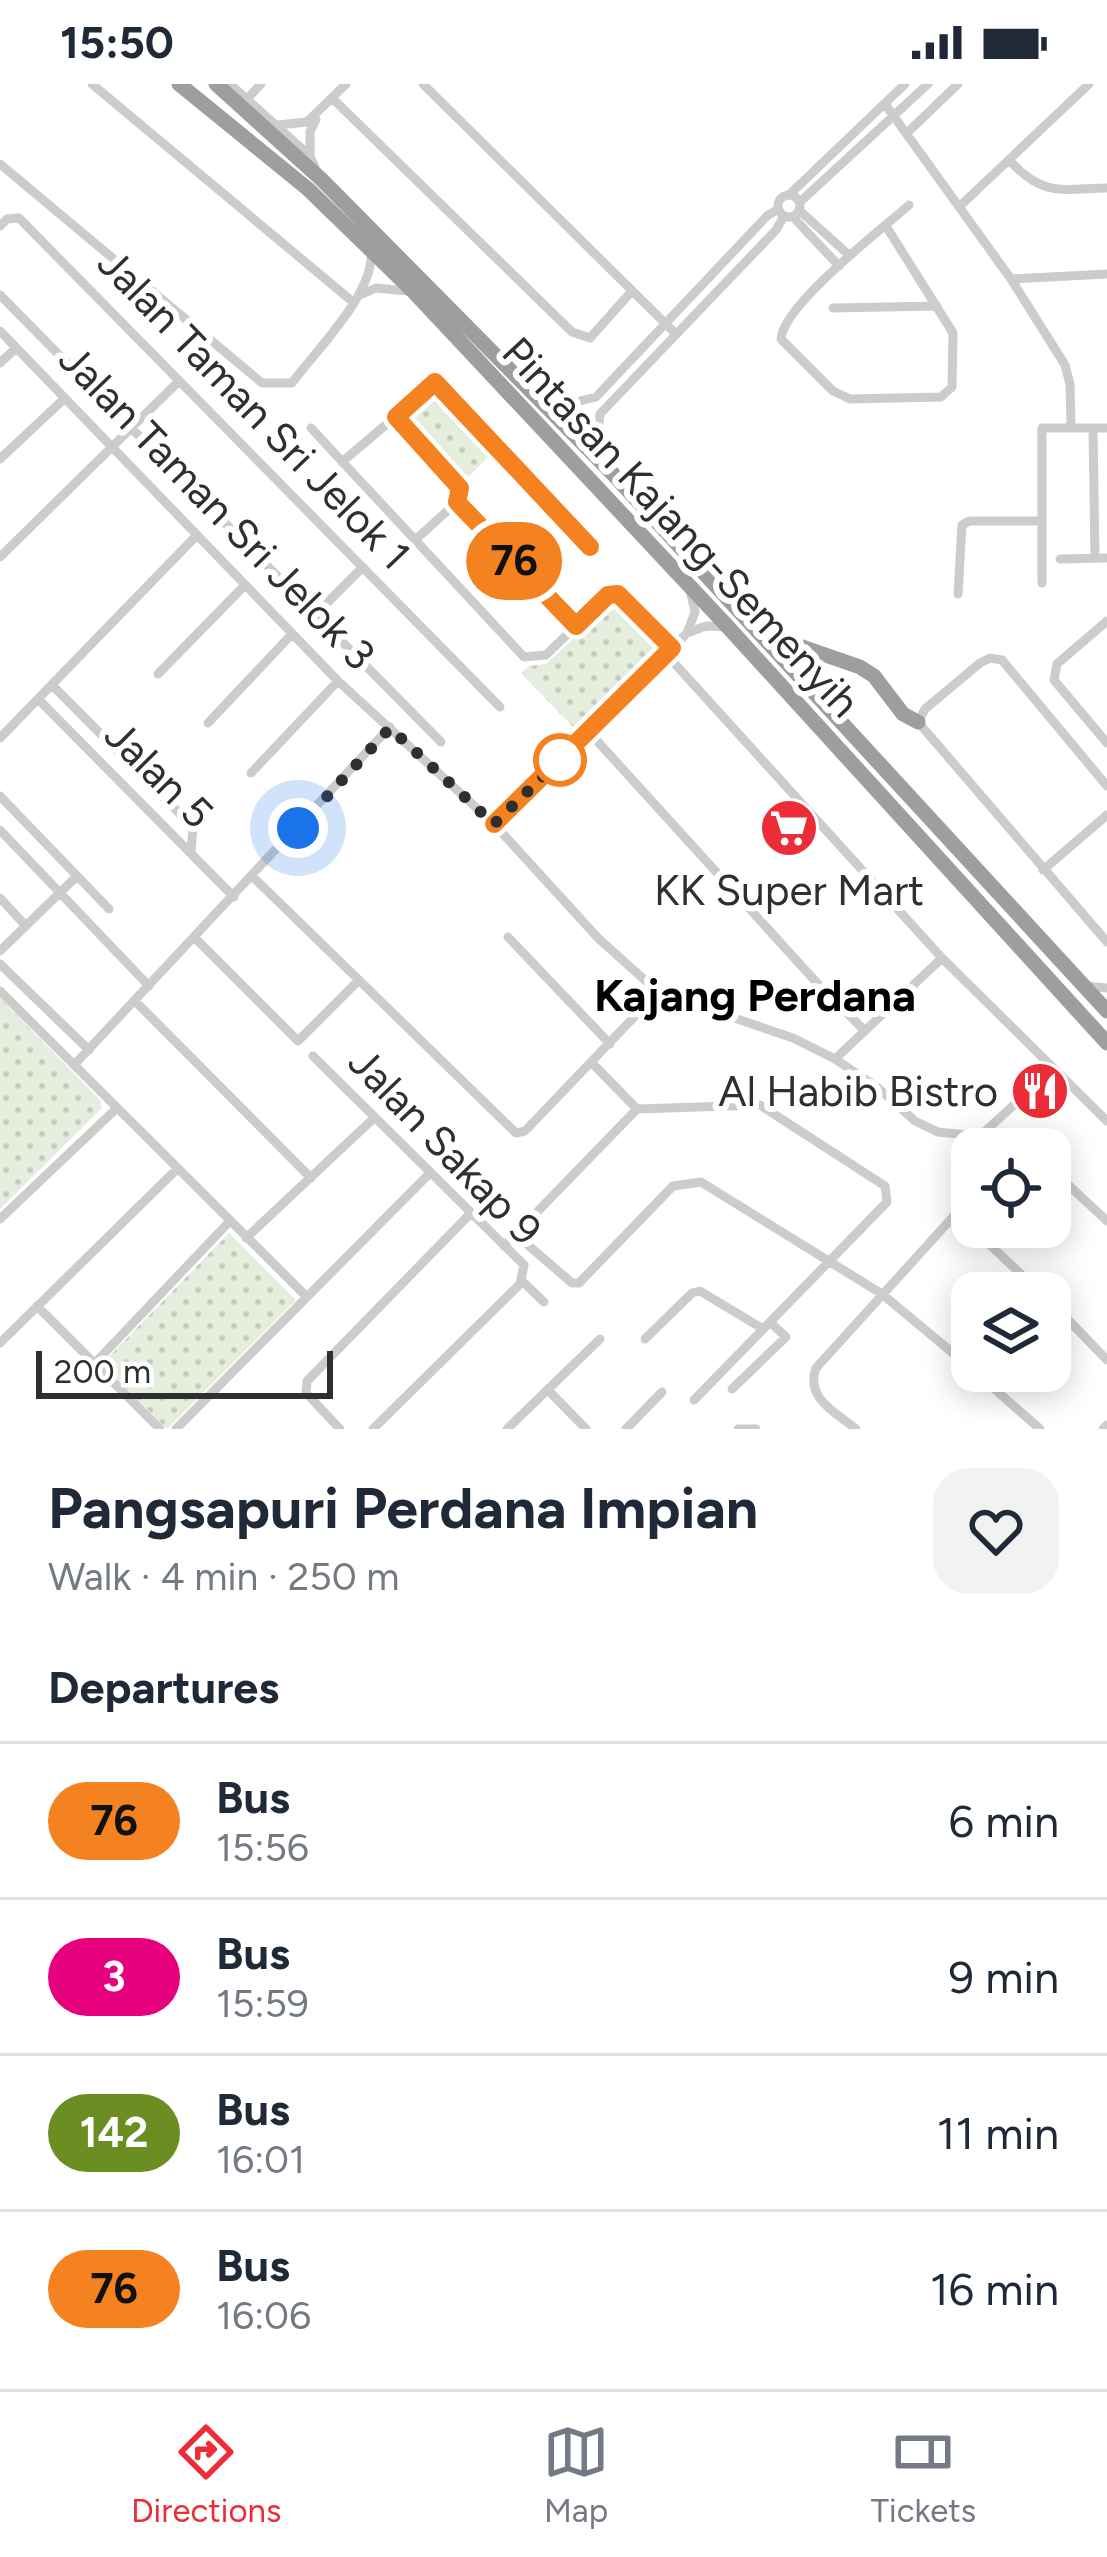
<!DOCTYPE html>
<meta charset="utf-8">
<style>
body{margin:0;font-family:Figtree,sans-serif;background:#f2f2f3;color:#1f2937;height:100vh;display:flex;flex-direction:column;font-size:45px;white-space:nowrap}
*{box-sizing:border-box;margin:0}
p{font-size:39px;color:#747a83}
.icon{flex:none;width:66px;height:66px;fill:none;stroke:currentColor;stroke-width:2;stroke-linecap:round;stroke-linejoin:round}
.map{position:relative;height:1345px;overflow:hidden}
.sheet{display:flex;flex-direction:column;background:#fff;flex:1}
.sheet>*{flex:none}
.badge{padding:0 24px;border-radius:39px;font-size:42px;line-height:78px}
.tools{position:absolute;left:951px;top:1044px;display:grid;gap:24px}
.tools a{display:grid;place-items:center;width:120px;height:120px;border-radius:24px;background:#fff;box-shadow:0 6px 30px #0003;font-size:60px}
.scale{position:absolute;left:36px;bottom:30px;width:297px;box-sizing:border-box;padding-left:12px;border:6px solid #2f2f2f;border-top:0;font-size:33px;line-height:42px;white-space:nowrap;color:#2f2f2f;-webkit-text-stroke:9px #fff;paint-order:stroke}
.you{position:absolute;width:60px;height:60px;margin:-30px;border:9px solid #fff;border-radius:50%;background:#1a73e8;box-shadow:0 0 0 18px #1a73e833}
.map>.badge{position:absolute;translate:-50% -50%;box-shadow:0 0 0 6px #fff}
h2{padding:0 48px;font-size:45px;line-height:108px}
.round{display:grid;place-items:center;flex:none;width:126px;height:126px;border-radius:36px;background:#f2f2f3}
.summary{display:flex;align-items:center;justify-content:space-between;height:204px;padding:0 48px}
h1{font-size:57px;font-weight:700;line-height:90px}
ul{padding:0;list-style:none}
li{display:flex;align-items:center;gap:36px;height:156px;padding:0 48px;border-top:3px solid #e0e1e3}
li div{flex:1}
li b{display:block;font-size:45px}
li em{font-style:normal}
li .badge{min-width:132px;font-weight:700;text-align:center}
.status{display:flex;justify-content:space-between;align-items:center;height:84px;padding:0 60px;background:#fff;direction:ltr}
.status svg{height:33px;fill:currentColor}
.tab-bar{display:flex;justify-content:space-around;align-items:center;height:168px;border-top:3px solid #e0e1e3;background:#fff;font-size:33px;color:#747a83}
.tab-bar a{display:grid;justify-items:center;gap:6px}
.tab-bar .on{color:#ec2c37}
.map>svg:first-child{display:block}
</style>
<div class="status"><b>15:50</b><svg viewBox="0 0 49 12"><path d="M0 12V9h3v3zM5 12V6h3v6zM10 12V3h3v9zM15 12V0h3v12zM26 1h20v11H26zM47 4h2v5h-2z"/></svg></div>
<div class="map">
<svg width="1107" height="1345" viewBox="0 0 1107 1345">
<defs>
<pattern id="park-dots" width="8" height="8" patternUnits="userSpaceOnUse" patternTransform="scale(3)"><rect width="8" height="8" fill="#e5eddc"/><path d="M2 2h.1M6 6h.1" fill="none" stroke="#c5ccbd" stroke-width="1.8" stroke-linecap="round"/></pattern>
</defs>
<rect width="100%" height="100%" fill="#fff"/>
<path fill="url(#park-dots)" d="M426,306L449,331H458L494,367L462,399L399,334Z
M621,517L656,552L657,565L574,644L521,589L529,582L546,580L612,519Z
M0,914L101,1017L102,1024L0,1125Z
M229,1149L296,1216L167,1345L102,1280Z"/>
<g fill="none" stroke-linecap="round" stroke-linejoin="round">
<path stroke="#ccc" stroke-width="9" d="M92,0L353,218
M230,0L310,72L315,83
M423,0L675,249
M332,14L572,248L590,254L631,208
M246,16L261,0
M885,20L1011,195L1065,281L1070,300L1071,344
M278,41L307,38L346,0
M908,48L958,0
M310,71V48L316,35
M1010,77C1043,113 1061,105 1107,104
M0,80L262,299H292C317,265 374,210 371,168
M790,110L905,0
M778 122a11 11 0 1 1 22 0a11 11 0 1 1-22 0Z
M800,118L928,0
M960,122L1089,0
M800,127L849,171
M793,133L839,182
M0,142L7,135L19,134L500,623
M886,142L953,249L952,303L941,313L850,315L833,307L781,255C783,221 881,146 909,121
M1011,195L1107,190
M0,211L441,658
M360,211L376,204L408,207
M833,224L937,222
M0,247L338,597L494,740L598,854L658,908L793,954L835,975L878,1004L915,1037L938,1048L1019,1056L1029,1065
M0,279L16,264
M539,308L576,318L596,313L767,132L778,125
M396,333L460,405L457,418L576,542
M311,344L524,573L546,571L608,511L618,510L672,564
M1093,344L1095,474
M0,375L65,314
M605,375L597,355L600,330L776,146L784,132
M342,378L435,299L590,463
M414,457L457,418
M0,473L179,297
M1060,475L1107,474
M1042,499V344H1107
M958,510L962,441L969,437H1042
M316,530L363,483
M1107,537L1057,580L1054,596L1107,659
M687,549L706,542L728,543
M666,570L942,874L1107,1037
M158,590L245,501
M52,601L193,743L191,769
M38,615L234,813
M208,639L292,550
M589,648L817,899L865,947
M0,654L197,451
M251,689L338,597
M1107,702L1002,576L990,574L980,579L925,625L918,638L1107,858
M0,712L109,825
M494,740L687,549L695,528L691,510
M0,746L149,902
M1043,786L1107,731
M253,793L516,1049L525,1047L658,908
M0,814L26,842
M508,853L610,960
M195,854L298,957L358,897
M0,867L76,793
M0,880L89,966
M1087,902L1107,904
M0,907L307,1213
M135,917L311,1094
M313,972L524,1181L520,1200L373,1345
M835,975L942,874
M593,980L637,1025
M74,981L390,643
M980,1052L1053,985
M1050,1084L1107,1137
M956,1129L1041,1209
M0,1135L117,1024
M515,1150L572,1199H579L673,1102L701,1098L882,1210L972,1285
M246,1154L374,1034
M504,1162L637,1025L760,1021L885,1102L887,1118L694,1316
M521,1196L544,1218
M1050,1217L1107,1276
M37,1222L160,1345
M645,1255L692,1209L700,1207L763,1245
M0,1259L177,1085
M95,1279L229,1138
M974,1287L1040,1345
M990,1301L1002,1287
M732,1305L786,1253L770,1238
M548,1306L586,1345
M176,1345L430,1089
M340,1345L306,1309L307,1297L471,1129
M507,1345L600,1255
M626,1345L662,1308
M738,1345H756
M856,1345C835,1328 805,1314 816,1284L972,1112
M1103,1345L1107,1341"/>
<path stroke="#9e9e9e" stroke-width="15" d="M179,0L308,105L413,207L728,543L1107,959
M216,0L321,95L612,389L1107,927
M757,539L788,558L860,583L874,592L903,630L918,638"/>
</g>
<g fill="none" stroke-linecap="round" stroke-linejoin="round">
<g stroke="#fff" stroke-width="27">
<path id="line" d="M494,740L672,564L618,510L608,511L576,542L457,418L460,404L396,333L435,298L590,463"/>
</g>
<use href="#line" stroke="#f58220" stroke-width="18"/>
<path stroke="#2f2f2f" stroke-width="12" stroke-dasharray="0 21.6" d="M298,744L390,644L494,740L560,676"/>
</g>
<defs>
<g id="supermarket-disc" transform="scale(3)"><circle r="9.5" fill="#ec2c37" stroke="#fff"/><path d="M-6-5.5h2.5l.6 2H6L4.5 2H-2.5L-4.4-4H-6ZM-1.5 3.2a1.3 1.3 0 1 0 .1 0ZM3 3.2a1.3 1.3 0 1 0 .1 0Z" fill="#fff"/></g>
<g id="restaurant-disc" transform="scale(3)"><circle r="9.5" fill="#ec2c37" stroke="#fff"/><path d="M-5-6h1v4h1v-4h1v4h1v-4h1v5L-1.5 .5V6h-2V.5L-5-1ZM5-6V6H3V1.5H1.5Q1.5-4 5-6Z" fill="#fff"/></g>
</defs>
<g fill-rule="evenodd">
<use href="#supermarket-disc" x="789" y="744"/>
<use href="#restaurant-disc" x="1040" y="1007"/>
</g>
<circle fill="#fff" stroke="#f58220" stroke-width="6" cx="560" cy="676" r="24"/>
<g text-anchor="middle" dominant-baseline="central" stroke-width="12" stroke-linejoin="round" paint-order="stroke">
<g font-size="42" fill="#2f2f2f" stroke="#fff">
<text transform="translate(254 325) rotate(46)">Jalan Taman Sri Jelok 1</text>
<text transform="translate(217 423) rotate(46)">Jalan Taman Sri Jelok 3</text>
<text transform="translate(681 443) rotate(47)">Pintasan Kajang-Semenyih</text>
<text transform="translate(159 690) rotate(45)">Jalan 5</text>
<text transform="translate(445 1062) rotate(46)">Jalan Sakap 9</text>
</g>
<g font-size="42" fill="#2f2f2f" stroke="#fff">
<text x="789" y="806">KK Super Mart</text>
<text x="998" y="1007" text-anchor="end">Al Habib Bistro</text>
</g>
<g font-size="45" font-weight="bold" fill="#000" stroke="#fff">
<text x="755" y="911">Kajang Perdana</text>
</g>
</g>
</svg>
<div class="tools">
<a><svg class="icon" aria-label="locate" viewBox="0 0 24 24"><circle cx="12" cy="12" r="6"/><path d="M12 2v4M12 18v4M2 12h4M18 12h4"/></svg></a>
<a><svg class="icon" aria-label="layers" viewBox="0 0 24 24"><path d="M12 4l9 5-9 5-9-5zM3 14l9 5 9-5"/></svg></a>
</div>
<div class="scale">200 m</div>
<div class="you" style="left:298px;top:744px"></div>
<b class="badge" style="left:514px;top:477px;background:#f58220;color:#111">76</b>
</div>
<section class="sheet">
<div class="summary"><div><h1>Pangsapuri Perdana Impian</h1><p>Walk · 4 min · 250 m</p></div><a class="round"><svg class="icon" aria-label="heart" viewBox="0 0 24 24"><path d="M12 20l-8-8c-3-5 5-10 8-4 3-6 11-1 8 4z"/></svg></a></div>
<h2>Departures</h2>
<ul>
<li><span class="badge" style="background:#f58220;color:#111">76</span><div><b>Bus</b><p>15:56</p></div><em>6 min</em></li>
<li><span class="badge" style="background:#e6007e;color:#fff">3</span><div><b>Bus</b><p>15:59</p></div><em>9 min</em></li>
<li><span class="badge" style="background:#6b8e23;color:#fff">142</span><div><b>Bus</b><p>16:01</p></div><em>11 min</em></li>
<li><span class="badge" style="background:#f58220;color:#111">76</span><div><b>Bus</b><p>16:06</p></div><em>16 min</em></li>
</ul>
</section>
<nav class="tab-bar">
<a class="on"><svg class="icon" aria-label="directions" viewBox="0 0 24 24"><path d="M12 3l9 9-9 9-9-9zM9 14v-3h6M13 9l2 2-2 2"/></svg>Directions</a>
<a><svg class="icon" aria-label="map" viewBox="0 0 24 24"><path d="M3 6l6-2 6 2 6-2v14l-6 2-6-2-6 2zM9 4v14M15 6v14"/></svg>Map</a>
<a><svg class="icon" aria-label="tickets" viewBox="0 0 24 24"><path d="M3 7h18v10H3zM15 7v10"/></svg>Tickets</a>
</nav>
